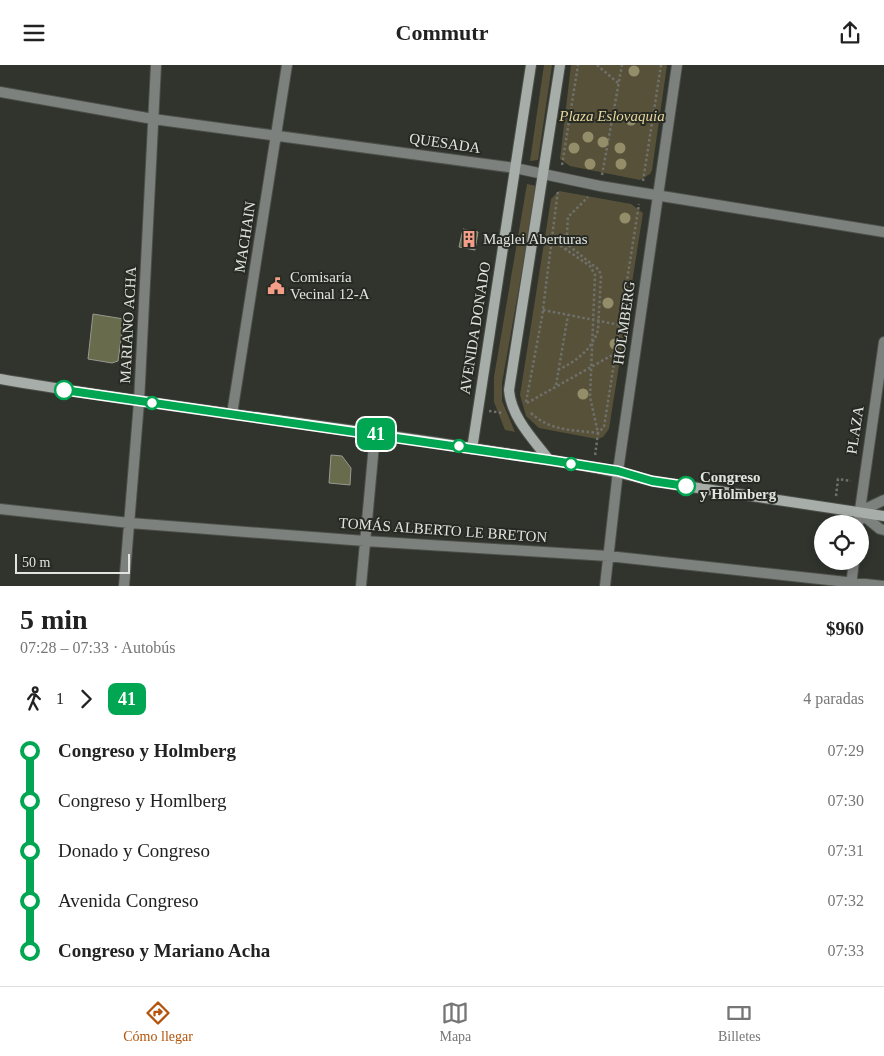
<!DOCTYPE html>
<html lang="es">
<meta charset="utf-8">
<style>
body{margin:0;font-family:Georgia,serif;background:#f6f6f6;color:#222;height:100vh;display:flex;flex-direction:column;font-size:19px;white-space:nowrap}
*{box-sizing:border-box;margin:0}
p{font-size:16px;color:#767676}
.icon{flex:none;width:28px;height:28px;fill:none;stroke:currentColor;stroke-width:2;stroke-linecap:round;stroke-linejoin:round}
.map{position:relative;height:521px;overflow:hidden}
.sheet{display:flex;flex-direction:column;background:#fff;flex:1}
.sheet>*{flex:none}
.badge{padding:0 10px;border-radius:8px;font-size:18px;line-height:32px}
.controls{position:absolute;left:814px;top:450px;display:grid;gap:10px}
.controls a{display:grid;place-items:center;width:55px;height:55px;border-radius:50%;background:#fff;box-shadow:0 2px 8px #0003;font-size:25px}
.scale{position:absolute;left:15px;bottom:12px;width:115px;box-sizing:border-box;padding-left:5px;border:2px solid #e1e4df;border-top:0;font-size:14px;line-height:18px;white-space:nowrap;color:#e1e4df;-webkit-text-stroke:4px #262a23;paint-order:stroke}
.map>.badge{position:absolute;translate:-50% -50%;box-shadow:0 0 0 2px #fff}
.legs{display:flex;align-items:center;gap:8px;height:55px;padding:0 20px;font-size:16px}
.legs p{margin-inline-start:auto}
.headline{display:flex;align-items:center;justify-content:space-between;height:85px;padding:0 20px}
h1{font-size:28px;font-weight:800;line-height:38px}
ul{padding:0 20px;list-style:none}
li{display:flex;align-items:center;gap:18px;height:50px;font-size:19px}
li i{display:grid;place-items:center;width:8px;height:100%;margin:0 6px;background:currentColor}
li i::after{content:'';width:12px;height:12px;margin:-6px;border:4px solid;border-radius:50%;background:#fff}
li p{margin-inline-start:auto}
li:first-child i{background:linear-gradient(#0000 50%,currentColor 0)}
li:last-child i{background:linear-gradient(currentColor 50%,#0000 0)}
header{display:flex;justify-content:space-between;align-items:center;height:65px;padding:0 20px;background:#fff;font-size:22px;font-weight:800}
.dock{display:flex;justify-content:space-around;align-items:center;height:70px;border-top:1px solid #e0e0e0;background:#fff;font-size:14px;color:#767676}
.dock a{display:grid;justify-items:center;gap:2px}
.dock .active{color:#b45309}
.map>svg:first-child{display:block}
</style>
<header><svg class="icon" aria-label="menu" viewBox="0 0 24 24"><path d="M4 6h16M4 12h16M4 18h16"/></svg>Commutr<svg class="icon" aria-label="share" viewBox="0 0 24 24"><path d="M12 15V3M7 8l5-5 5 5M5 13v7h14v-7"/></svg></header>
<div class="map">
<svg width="884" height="521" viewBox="0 0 884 521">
<rect width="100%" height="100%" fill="#30342d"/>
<path fill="#58513a" d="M544,0H552L538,95L530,96Z
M571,0H667L652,105L650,109L640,115L570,101L560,94Z
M527,119L537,121L502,318V336L515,367L505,365L494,337V312Z
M559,126L631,139L643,148L609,364L603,372L597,374L539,363L526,351L520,330L551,134Z"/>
<path fill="#686b4c" stroke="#98998f" d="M463,164L478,167L475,185L459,182Z
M93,249L124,254L118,296L112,298L88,294Z
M331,390L342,391L351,403L350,420L329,418Z"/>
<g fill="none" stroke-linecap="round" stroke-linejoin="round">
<g stroke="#4c5049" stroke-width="12">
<path id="street" d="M0,27L153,54L515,103L600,121L884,167
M232,349L287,0
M884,435L859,447L880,464L884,465
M0,444L130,458L365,476L608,491L884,521
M858,459L884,277
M124,521L139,337L156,0
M361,521L375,369
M605,521L618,406L677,0
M851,521L854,496"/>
</g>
<g stroke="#4c5049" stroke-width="12">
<path id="secondary" d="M0,314C150,340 301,357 452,380C519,391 587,398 652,416L884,451
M472,384L531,0
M549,395C533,374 511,352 509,325L560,0"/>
</g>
<path stroke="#6e716b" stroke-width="2.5" stroke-dasharray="2.5 2.5" stroke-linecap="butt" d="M597,0L618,18
M562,100L578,0
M602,110L622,0
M643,116L661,0
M552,175L590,201L595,210L590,332L598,368L595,391
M566,185L568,152L588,132
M543,245L620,260
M558,305C576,296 592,285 598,265L601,211L599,205L567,179
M556,320L568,250
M526,337L542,252L558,125
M527,338L616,288
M489,346L503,348
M531,348C550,366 573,365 598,368L604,362L639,139
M836,431L838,414L851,416"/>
<use href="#street" stroke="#7d817e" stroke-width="10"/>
<use href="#secondary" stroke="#a7ada8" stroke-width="10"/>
</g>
<g fill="#948d6a">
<circle cx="634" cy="6" r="5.5"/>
<circle cx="631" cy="55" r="5.5"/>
<circle cx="588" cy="72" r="5.5"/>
<circle cx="603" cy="77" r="5.5"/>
<circle cx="574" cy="83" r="5.5"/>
<circle cx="620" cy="83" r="5.5"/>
<circle cx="590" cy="99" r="5.5"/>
<circle cx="621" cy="99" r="5.5"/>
<circle cx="625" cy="153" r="5.5"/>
<circle cx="608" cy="238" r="5.5"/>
<circle cx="615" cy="279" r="5.5"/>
<circle cx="583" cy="329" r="5.5"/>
</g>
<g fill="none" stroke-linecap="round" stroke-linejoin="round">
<g stroke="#fff" stroke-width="11">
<path id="line-1" d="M64,325L549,395L618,406L652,416L686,421"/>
</g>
<use href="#line-1" stroke="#00a651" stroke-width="8"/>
</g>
<defs>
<g id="building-bare" transform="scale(1.35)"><path d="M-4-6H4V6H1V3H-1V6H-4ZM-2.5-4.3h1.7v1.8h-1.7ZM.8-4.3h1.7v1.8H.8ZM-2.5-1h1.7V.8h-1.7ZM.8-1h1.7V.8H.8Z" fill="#f49e89" stroke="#262a23" stroke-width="2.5" paint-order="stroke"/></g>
<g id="civic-bare" transform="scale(1.35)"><path d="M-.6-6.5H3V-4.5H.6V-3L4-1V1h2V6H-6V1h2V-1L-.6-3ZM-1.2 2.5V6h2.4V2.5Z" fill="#f49e89" stroke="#262a23" stroke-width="2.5" paint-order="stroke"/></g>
</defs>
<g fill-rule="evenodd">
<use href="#building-bare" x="469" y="174"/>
<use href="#civic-bare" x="276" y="221"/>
</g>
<g fill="#fff" stroke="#00a651" stroke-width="2.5">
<circle cx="64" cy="325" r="9"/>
<circle cx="152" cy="338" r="6"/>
<circle cx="459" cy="381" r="6"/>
<circle cx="571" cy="399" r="6"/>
<circle cx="686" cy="421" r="9"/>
</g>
<g text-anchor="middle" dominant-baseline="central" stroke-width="4" stroke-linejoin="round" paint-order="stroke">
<g font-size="15" font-style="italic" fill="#e6d59c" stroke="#262a23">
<text x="612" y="51">Plaza Eslovaquia</text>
</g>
<g font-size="15" fill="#e1e4df" stroke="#262a23">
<text transform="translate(445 78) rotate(8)">QUESADA</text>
<text transform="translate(245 172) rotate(-81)">MACHAIN</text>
<text transform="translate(624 258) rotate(-82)">HOLMBERG</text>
<text transform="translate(128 260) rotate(-87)">MARIANO ACHA</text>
<text transform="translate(475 263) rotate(-81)">AVENIDA DONADO</text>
<text transform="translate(855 365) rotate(-81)">PLAZA</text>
<text transform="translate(443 465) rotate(4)">TOMÁS ALBERTO LE BRETON</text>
</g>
<g font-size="15" fill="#e1e4df" stroke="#262a23" text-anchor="start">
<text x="483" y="174">Maglei Aberturas</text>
<text x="290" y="212">Comisaría<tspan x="290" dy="17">Vecinal 12-A</tspan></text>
</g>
<g font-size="15" font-weight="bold" fill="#e1e4df" stroke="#262a23" text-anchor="start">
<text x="700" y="412">Congreso<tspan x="700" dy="17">y Holmberg</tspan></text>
</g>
</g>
</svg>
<div class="controls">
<a><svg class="icon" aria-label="locate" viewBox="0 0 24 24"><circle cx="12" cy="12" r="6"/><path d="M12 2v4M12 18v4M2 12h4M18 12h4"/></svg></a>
</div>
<div class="scale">50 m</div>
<b class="badge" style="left:376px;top:369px;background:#00a651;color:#fff">41</b>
</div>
<section class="sheet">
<div class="headline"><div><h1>5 min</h1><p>07:28 – 07:33 · Autobús</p></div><b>$960</b></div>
<div class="legs"><svg class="icon" aria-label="walk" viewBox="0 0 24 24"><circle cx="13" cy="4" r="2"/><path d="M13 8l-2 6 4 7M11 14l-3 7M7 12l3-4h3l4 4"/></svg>1<svg class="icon" aria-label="forward" viewBox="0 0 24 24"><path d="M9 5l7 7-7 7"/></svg><b class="badge" style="background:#00a651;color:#fff">41</b><p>4 paradas</p></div>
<ul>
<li><i style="color:#00a651"></i><b>Congreso y Holmberg</b><p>07:29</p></li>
<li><i style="color:#00a651"></i><span>Congreso y Homlberg</span><p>07:30</p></li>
<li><i style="color:#00a651"></i><span>Donado y Congreso</span><p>07:31</p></li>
<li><i style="color:#00a651"></i><span>Avenida Congreso</span><p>07:32</p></li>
<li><i style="color:#00a651"></i><b>Congreso y Mariano Acha</b><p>07:33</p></li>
</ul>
</section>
<nav class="dock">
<a class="active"><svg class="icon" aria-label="directions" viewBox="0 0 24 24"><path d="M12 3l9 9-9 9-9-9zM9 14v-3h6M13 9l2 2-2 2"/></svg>Cómo llegar</a>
<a><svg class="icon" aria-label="map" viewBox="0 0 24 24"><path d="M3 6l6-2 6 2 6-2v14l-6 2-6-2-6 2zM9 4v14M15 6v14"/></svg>Mapa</a>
<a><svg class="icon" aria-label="tickets" viewBox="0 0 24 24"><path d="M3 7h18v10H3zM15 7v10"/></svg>Billetes</a>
</nav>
